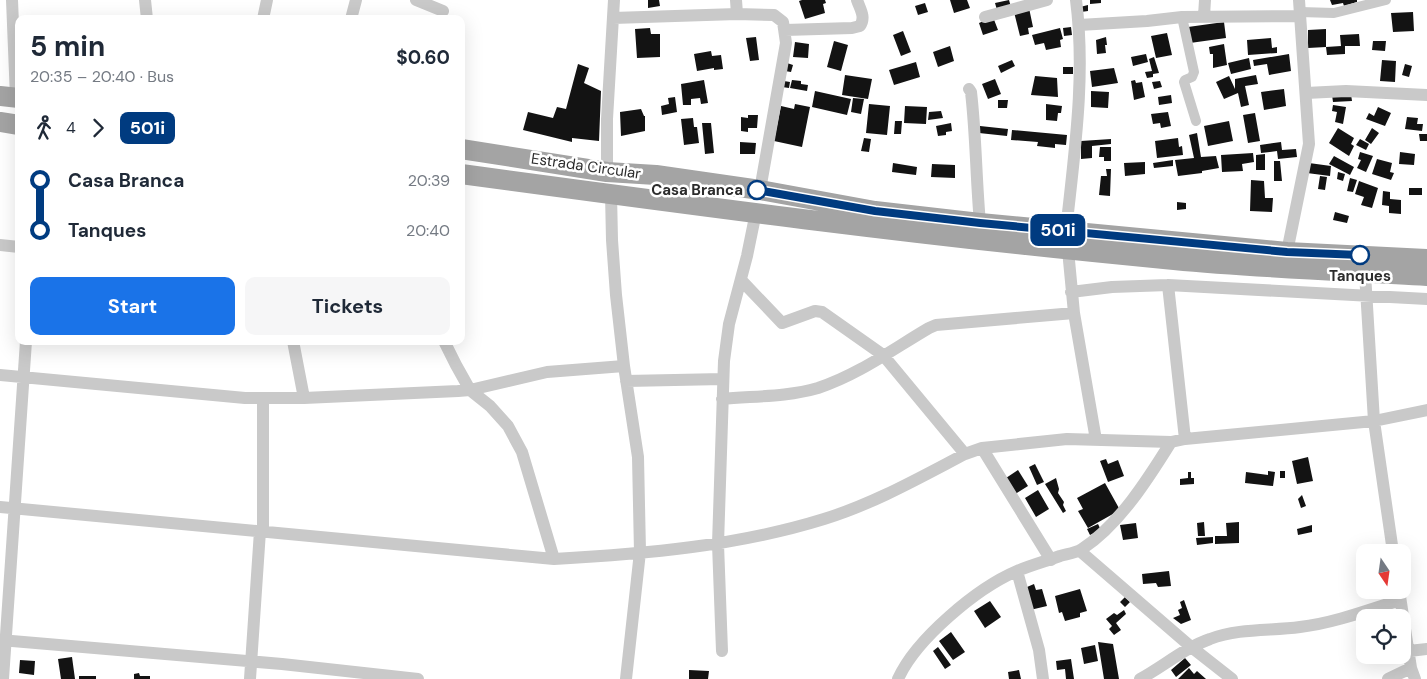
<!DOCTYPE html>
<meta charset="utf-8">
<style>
body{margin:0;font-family:"DM Sans",sans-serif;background:#f6f6f7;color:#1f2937;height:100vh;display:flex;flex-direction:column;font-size:19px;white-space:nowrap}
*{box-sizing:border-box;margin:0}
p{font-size:16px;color:#747a83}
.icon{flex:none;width:28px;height:28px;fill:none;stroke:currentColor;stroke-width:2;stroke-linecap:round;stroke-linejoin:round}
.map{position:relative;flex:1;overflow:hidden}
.panel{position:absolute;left:15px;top:15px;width:450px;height:330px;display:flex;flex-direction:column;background:#fff;border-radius:10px;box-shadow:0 5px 20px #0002}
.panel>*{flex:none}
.badge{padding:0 10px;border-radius:8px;font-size:18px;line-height:32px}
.needle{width:32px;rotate:167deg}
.tools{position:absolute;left:1356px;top:544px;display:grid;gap:10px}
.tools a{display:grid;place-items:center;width:55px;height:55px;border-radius:10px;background:#fff;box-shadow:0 5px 20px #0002;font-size:25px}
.map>.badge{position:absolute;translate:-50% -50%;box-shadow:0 0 0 2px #fff}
.legs{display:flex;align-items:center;gap:8px;height:55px;padding:0 15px;font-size:16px}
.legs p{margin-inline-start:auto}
.overview{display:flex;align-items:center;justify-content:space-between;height:85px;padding:0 15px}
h1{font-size:28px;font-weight:700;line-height:38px}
.action{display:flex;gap:10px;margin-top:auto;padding:10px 15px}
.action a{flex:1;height:58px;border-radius:10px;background:#1a73e8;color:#fff;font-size:20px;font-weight:700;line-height:58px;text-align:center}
.action a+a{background:#f6f6f7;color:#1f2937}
ul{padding:0 15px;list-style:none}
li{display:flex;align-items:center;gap:18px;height:50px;font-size:19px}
li i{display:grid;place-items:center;width:8px;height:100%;margin:0 6px;background:currentColor}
li i::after{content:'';width:12px;height:12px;margin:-6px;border:4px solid;border-radius:50%;background:#fff}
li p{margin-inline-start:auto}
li:first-child i{background:linear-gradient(#0000 50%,currentColor 0)}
li:last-child i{background:linear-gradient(currentColor 50%,#0000 0)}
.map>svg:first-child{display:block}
</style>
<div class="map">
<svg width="1427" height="679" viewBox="0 0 1427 679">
<rect width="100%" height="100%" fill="#fff"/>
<path fill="#131313" d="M648,0H659L660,6L648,8Z
M802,0H825L826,3L823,4L825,13L805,19L799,1Z
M950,0H967L970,8L954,13Z
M1009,0L1011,7L997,10L995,3Z
M1090,0H1101V3L1090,4Z
M1330,0H1357V2L1344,6L1343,3L1332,5Z
M925,3L928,12L918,15L915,6Z
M1088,5V11L1081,12L1080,7Z
M1029,8L1033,27L1028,28L1029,34L1020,36L1014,12Z
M1413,12L1414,31L1393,32L1391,13Z
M993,17L998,30L983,35L979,23Z
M1224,22L1226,38L1190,43L1188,27Z
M1071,27L1072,35L1064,36L1063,28Z
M650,28L651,34H660V57L637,58L635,29Z
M1060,28L1063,39L1060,40L1061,47L1046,50L1044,43L1035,45L1032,35Z
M1326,29V47L1341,46L1340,35L1359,34L1360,46H1345V54L1327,55L1326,47L1308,48V30Z
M903,31L911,52L901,56L893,35Z
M1167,33L1172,55L1156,58L1151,36Z
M756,37L759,60L750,61L746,38Z
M1106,37L1107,45H1105L1106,53L1097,54L1096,40Z
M1271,38L1272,48L1277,47V53L1248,55L1247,40Z
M834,41L848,45L841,71L827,67Z
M1373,41H1386L1385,51L1372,50Z
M795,42L809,44L808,58L793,57Z
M1224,44L1227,65L1213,68V54H1210L1209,47Z
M950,46L954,61L938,67L933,52Z
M711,51L712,56L721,55L723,69L714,70V68L697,71L694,54Z
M1146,54L1148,62L1133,66L1131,57Z
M1289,54L1291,71L1269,75L1267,64L1254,66L1253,60Z
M1154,57L1159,73L1153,74V77L1147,78L1145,72L1152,71L1149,59Z
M1249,58L1251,69L1231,74L1228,63Z
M1012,60L1015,66L1001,73L998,66Z
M1382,60L1396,61L1395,82L1380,81Z
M916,62L920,77L894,85L889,70Z
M787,63L793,65L791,72L785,71Z
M578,64L589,68L584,83L601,91L599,141L572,138V142L523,130L528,112L553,118L557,107L566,109Z
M1405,64L1412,66L1409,77L1402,75Z
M1063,67H1073V74H1063Z
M1114,68L1118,83L1092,87L1090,71Z
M845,75L872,79L868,99L842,95Z
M1256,75L1258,84L1245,86L1249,105L1241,107L1238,93L1224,99L1216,82L1229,76L1235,89V79Z
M1035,76L1057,78L1058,97L1031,95Z
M995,79L1001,94L988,99L982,84Z
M704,80L708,103L701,104L700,98L691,99V105H683L681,84Z
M792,80L801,81V84L808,85L807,91L790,88Z
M1135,80L1136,83L1142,82L1145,97L1134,100L1131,81Z
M784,81L790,82L789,88L782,87Z
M1160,81L1162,87L1154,89L1152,82Z
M1284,89L1286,106L1264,110L1261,92Z
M815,91L851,99L847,115L812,107Z
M1091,91L1109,92L1108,108L1091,107Z
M1351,94L1352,101L1333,102L1332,95Z
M1171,95L1172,103L1159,105L1158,97Z
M675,97L677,112L662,115L661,106L669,104L668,98Z
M853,98L864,99L861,114L851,112Z
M998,100H1008L1007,108H998Z
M795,104L810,107L802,147L774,141L781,106L794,109Z
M869,104L890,106L887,135L866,133Z
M1046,104L1062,106L1061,113H1058L1057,121L1046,120Z
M1333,105L1346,107L1343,124L1335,122L1337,112L1332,111Z
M905,106L927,107L926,124L904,123Z
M1378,107L1391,113L1385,126L1366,119L1369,113L1374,116Z
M641,109L644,116H645V131L621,136L620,112Z
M941,111L943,118L928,120L929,112Z
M1168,112L1171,126L1161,128L1160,123L1153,124L1151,114Z
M1255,113L1260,141L1248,143L1243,115Z
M748,115H758L757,128H748V132L741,131V117L748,118Z
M1407,117L1418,118L1417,124H1423L1422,131L1405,129Z
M693,118L694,127H697L699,143L684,145L681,119Z
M895,121H902L901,134H894Z
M1229,121L1233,141L1208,146L1204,126Z
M702,123H711L714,153L705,154Z
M951,123L952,131L946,132V135L938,136L936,126Z
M980,126L1008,129L1007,136L979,133Z
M1338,128L1354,138L1351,144L1354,146L1349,156L1329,143Z
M1372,128L1379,133L1371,144L1365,140Z
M1012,130L1067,135L1066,145L1055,144V148L1037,146L1038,142L1011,140Z
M1197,133L1201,157L1216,156L1219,168L1202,171V173L1178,176L1175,160L1194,158L1189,135Z
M1419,134H1427V141H1420Z
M864,138L871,139L869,152L861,151Z
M1178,138L1179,147L1182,146L1183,155L1157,158L1155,141Z
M1111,139V144L1092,146V158L1081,159V141Z
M1360,139L1369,144L1366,150L1356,145Z
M740,142L756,143L755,154H740Z
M1281,142L1282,150L1296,149L1297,157L1278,159L1277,151L1261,153L1260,145Z
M1100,147H1111V161H1104V157H1099Z
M1360,152L1373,156L1366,172L1357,168L1361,160L1358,159Z
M1400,152L1415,154L1414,165L1399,164Z
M1253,153L1254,162L1242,164L1243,171L1222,172L1221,155Z
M1265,154V170H1256V155Z
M1334,156L1354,167L1350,175L1329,164Z
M1377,159L1392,163L1390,172L1394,173L1391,180L1372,174Z
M1173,160V166L1154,168L1153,163Z
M1274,161H1280L1282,181H1274Z
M1145,162V174L1125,176L1124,163Z
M893,163L917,167L916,175L892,172Z
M1309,163L1331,166L1330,176L1307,173Z
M932,164L955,165V178L931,177Z
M1106,169H1111L1110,196L1099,195L1101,176H1107Z
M1338,172L1345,174L1343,181L1337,179Z
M1320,176L1327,177L1325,190L1318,189Z
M1350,178L1357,180L1353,192L1347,191Z
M1251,180L1264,181L1265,198H1273L1272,212L1250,211Z
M1359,181L1378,188L1372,208L1361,205L1364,197L1355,194Z
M1409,188H1422V195H1409Z
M1383,191L1390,192V199L1401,200V214L1389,213V206L1382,205Z
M1177,202L1186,203V209L1177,210Z
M1335,212L1349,216L1347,223L1333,220Z
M1308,457L1313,481L1297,484L1292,461Z
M1106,459L1108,464L1118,460L1124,476L1108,482L1100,461Z
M1035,464L1044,482L1037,485L1029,467Z
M1018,470L1028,486L1015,494L1006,478Z
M1268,471L1275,472L1273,486L1245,483L1246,472L1268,475Z
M1280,471H1285V478H1280Z
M1188,472H1191V478H1194V484L1180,485V479L1188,478Z
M1056,478L1059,489L1058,493L1064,502L1063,505L1066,511L1063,513L1045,484Z
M1105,483L1120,510L1088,528L1078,511L1083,509L1077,498Z
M1038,490L1049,509L1036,517L1025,498Z
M1302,495L1306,506L1301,508L1298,499Z
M1204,522L1205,536H1198L1197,523Z
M1239,522V543L1215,544V536H1227L1226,523Z
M1136,523L1138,538L1123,540L1120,525Z
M1098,524L1101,530L1090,535L1087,529Z
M1312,525V532L1298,535L1297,529Z
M1213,537V543L1197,545L1196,538Z
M1169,571L1171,586L1158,587L1156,583L1143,584L1142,574Z
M1034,584L1036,590L1042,589L1047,606L1030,610L1027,587Z
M1080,589L1087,611L1080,613V617L1065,621L1062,612L1059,613L1055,596Z
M1125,597L1130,602L1125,607L1120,602Z
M1184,600L1191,620L1181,624L1173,618L1180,615L1178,610L1182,608L1180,602Z
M990,601L1001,617L985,628L974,611Z
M1124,610L1126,614L1116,623L1121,630L1114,635L1109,629L1112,626L1106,619L1114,613L1117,615Z
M951,632L965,652L953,660L939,641Z
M1098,642L1113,644L1119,679H1104Z
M1095,645L1098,661L1084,664L1081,648Z
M938,647L951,665L945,669L933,651Z
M72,657L75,679H61L58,659Z
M1185,658L1191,665L1176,677L1171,670Z
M1071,659L1074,679H1066L1065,669L1057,670L1056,661Z
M20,660L35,661L34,675L19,673Z
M1189,668L1194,674L1197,671L1206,679H1178Z
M689,670L709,671L708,679H689Z
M1019,670L1021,679H1009L1008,672Z
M139,673L140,676H150V679H134V674Z
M79,676H96V679H79Z"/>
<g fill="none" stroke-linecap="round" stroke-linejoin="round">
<path stroke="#c9c9c9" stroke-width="10" d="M1300,12L1334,13L1386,0
M1182,17L1194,72L1192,77L1185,80L1184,82L1196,121"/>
<path stroke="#c9c9c9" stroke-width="12" d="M12,0L16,98
M145,0L147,19
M416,0L443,11
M736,0L737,14
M1204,16L1205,0
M985,17L1047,0
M613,18L737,14L774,15L783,22L786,43L760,190
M263,19L267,0
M351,19L356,0
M1079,25L1147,21L1182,17L1300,16
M785,30L852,28L860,26C866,17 860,9 857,0
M969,89L971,92C976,135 976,179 980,223
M1306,93L1346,91L1427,95
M607,172V119L614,0
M611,194L612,240L616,295L624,366L638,457L640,552L626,679
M1066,231C1074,155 1086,77 1076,0
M0,245L19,247
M1068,250L1074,313L1096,440
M1287,252L1309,144L1299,0
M1365,273L1374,421L1393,552
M741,280L782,323L815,311L822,312L883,355L965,454
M1168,285L1185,439
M1071,292L1112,287L1168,285L1427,299
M293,341L304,398
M444,341L456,365L470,390L490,406L508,426L522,452L554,559
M0,375L245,398H304L458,391L470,390L547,372L624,366
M626,381L723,379
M263,398V532
M722,399C754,396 787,397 818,388C858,375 893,349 929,328L936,325L1074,313
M982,448L1051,560
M0,507L554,559C644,554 737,546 824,519C873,504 919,478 965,454L982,448L1067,439L1171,442L1185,439L1374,421L1427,410
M1080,551L1190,646L1232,679
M1017,571L1039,650L1043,679
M1399,590L1411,668L1415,679
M0,640L282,664L418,679
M722,651L718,544L724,361L729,324L747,256L756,212
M1409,651L1427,649
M3,679L26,341
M250,679L260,531
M898,679C916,639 977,588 1017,571C1031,565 1046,561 1060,556C1067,554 1076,553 1082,549C1119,525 1148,479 1171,442
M1140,679C1164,666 1184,648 1210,639C1239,628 1270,631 1300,627C1334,623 1368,610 1400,600
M1388,679L1411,668"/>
<path stroke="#a4a4a4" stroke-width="20" d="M0,96L19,98
M0,122L19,125
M461,149L607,172L656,175L760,190L875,211L980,223L1287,252L1427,259
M461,174C698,206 935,238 1174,260C1258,268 1343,271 1427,276"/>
</g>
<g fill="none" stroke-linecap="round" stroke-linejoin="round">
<g stroke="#fff" stroke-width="11">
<path id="line-1" d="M757,190L875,211L980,223L1287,252L1360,255"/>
</g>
<use href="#line-1" stroke="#003b80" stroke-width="8"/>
</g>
<g fill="#fff" stroke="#003b80" stroke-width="2.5">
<circle cx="757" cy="190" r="9"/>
<circle cx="1360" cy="255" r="9"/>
</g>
<g text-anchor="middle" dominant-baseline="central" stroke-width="5" stroke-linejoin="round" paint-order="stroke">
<g font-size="15" fill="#2c2c2c" stroke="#fff">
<text transform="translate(586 166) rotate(8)">Estrada Circular</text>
</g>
<g font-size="15" font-weight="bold" fill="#2c2c2c" stroke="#fff" text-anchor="end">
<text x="743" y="190">Casa Branca</text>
<text x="1360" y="276" text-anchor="middle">Tanques</text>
</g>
</g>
</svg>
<div class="tools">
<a><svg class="needle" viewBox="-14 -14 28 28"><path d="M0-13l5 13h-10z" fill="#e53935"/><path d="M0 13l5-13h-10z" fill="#747a83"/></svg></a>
<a><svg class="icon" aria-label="locate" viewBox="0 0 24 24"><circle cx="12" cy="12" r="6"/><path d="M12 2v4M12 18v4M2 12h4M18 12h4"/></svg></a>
</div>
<b class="badge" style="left:1058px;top:230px;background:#003b80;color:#fff">501i</b>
<section class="panel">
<div class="overview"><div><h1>5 min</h1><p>20:35 – 20:40 · Bus</p></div><b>$0.60</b></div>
<div class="legs"><svg class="icon" aria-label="walk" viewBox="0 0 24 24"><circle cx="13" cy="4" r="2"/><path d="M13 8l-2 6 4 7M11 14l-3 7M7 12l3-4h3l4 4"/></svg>4<svg class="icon" aria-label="forward" viewBox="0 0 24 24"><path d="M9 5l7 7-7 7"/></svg><b class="badge" style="background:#003b80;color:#fff">501i</b></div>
<ul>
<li><i style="color:#003b80"></i><b>Casa Branca</b><p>20:39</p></li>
<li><i style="color:#003b80"></i><b>Tanques</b><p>20:40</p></li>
</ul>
<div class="action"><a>Start</a><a>Tickets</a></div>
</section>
</div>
